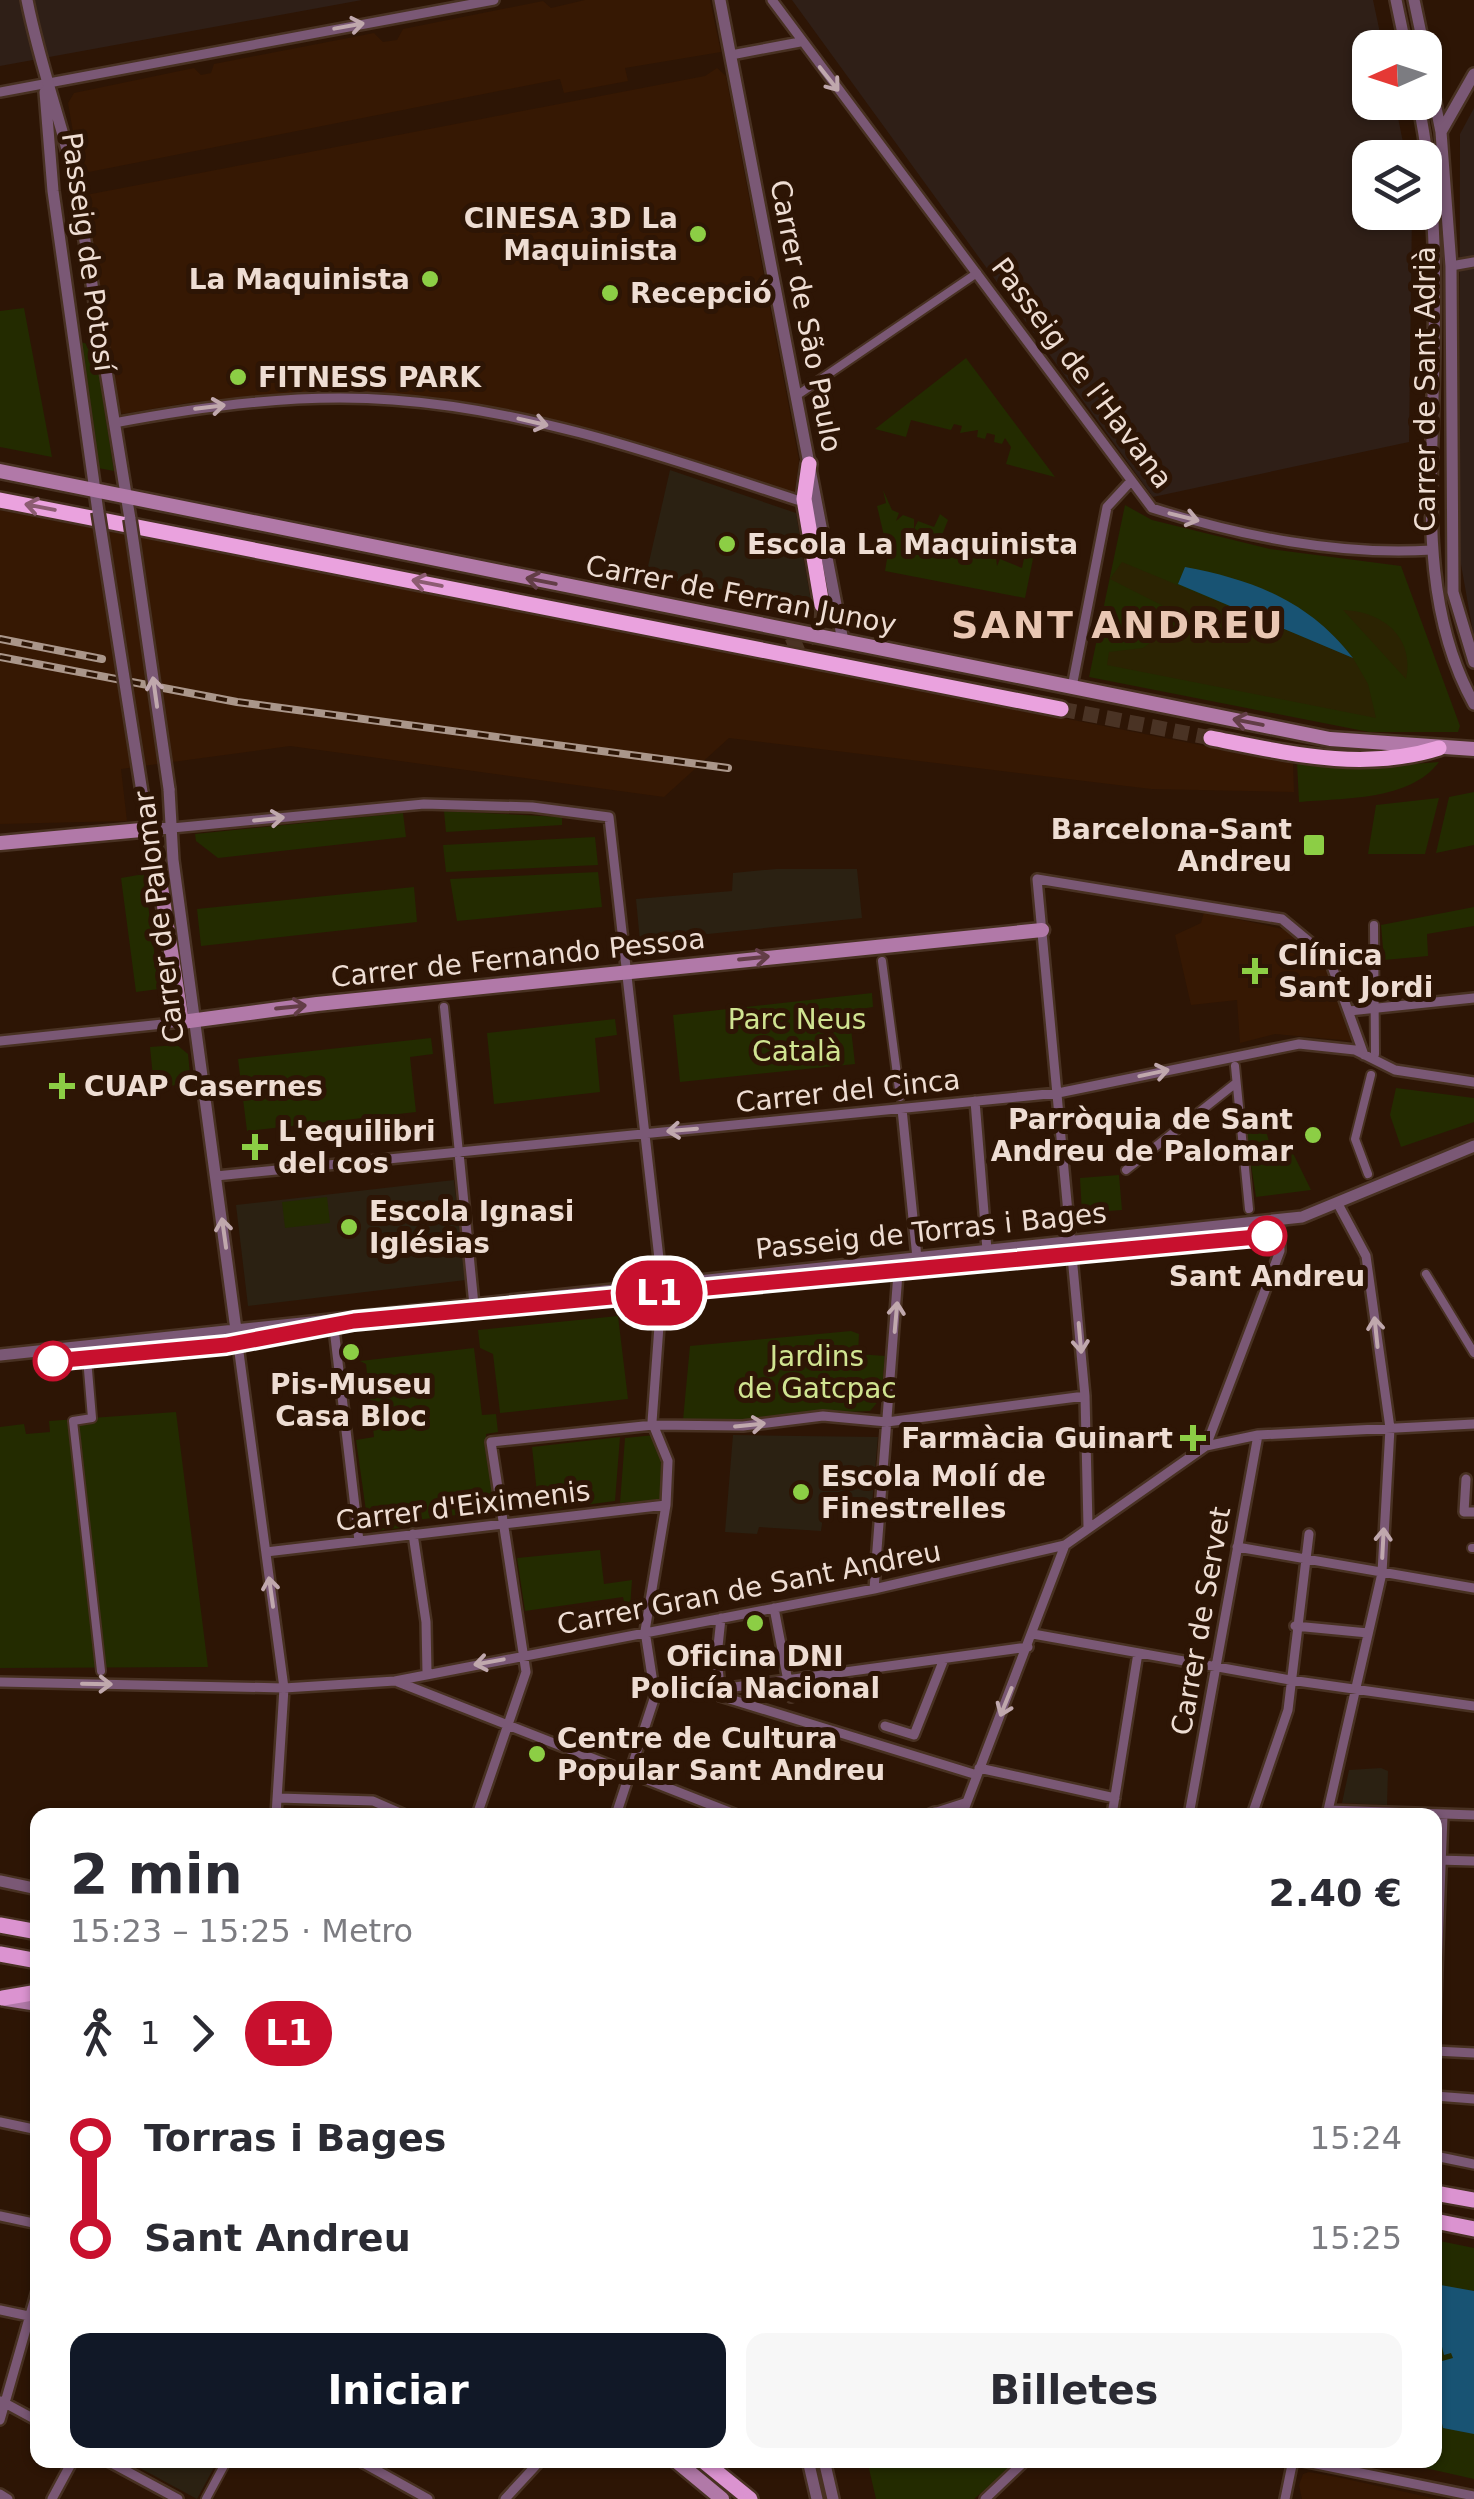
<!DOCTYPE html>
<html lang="es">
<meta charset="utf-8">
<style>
body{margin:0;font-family:"DejaVu Sans",sans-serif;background:#f7f7f7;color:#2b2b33;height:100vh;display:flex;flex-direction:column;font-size:38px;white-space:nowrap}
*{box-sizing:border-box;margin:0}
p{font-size:32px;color:#7c7c81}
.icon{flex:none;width:55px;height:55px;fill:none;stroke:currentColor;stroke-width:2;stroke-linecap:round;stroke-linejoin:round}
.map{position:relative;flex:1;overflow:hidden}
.side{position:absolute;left:30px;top:1808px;width:1412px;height:660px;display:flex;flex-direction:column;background:#fff;border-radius:20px;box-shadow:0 2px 8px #0004}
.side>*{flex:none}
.badge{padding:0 20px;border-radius:32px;font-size:35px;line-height:65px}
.needle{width:65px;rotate:267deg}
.controls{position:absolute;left:1352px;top:30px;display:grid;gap:20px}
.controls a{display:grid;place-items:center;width:90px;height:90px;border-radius:20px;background:#fff;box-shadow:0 2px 8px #0004;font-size:50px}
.map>.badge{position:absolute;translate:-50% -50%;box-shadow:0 0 0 5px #fff}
.legs{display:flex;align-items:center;gap:15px;height:110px;padding:0 40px;font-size:32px}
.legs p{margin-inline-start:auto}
.headline{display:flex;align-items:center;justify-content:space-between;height:170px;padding:0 40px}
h1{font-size:55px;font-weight:700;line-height:75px}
.cta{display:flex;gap:20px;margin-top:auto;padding:20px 40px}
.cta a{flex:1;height:115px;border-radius:20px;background:#111827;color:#fff;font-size:40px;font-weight:700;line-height:115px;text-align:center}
.cta a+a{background:#f7f7f7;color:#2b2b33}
ul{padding:0 40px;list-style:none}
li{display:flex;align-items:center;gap:35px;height:100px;font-size:38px}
li i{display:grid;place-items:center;width:15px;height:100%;margin:0 12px;background:currentColor}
li i::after{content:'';width:25px;height:25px;margin:-12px;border:8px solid;border-radius:50%;background:#fff}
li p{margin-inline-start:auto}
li:first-child i{background:linear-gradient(#0000 50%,currentColor 0)}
li:last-child i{background:linear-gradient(currentColor 50%,#0000 0)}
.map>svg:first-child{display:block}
</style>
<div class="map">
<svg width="1474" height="2499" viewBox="0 0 1474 2499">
<rect width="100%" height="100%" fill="#2d1505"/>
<path fill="#361803" d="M585,0H710L721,52L625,68L628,81L564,93L560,79L89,172L79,167L68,103L74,93L194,68L201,75L211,73L214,64L374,33L383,42L397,40L403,29L543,1L551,8Z
M717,68L726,76L799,460L795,494L622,437L475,403L317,393L193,402L122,414L117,411L83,205L86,195L705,76Z
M0,510L1293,763L1294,792L1151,789L729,738L664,797L290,746L121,769L127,821L0,824Z
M1204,912L1288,930L1324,964L1353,1041L1275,1034L1240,1043L1237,1000L1191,1005L1175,935L1201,923Z
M1309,2472L1337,2477L1437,2499H1302L1299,2485L1303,2474Z"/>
<path fill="#2f1f17" d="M0,0H362L0,66Z
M792,0H1373L1383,47L1370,48V102L1395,103L1406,157L1370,158V212L1412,213L1409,442L1153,497Z
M1474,108V638L1459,553L1460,134Z"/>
<path fill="#2b2112" d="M670,470L796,513L812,607L646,575Z
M776,869H857L862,918L640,941L636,899L732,891L733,873Z
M454,1180L466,1280L248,1306L236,1205Z
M733,1435L878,1437L872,1505L825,1502L821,1531L759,1527L757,1534L725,1532Z
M1381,1768L1388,1771L1387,1805L1342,1803L1349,1770Z
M125,2460H218L197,2499Z"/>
<path fill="#232b00" d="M24,308L52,457L0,447V311Z
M80,342L95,346L114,471L98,468Z
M966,358L1055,477L1006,464L1011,447L1005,438L1002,444L994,442L995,435L987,433L985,439L977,437L978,430L960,433L962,426L954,424L951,430L911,420L906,437L875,429Z
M883,490L892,510L899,513L896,521L903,515L914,519V529L918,521L934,527L940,514L948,520L942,535L951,539L949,546L955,540L974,548L972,556L978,550L996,558L997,566L1000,559L1022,568L1026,549L1034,554L1025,598L885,571L888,553L877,506L886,503Z
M1125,505L1152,520L1270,549L1401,566L1460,726L1458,732H1369L1089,677Z
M1297,762L1362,768L1439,762C1410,801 1343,798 1299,802Z
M1474,792V845L1436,853L1449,797Z
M1439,798L1425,854H1368L1376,805Z
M444,811L562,817V825L446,832Z
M403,813L406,837L218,858L196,841L195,834Z
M595,837L598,865L446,872L443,845Z
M598,872L602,907L457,921L450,879Z
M144,874L159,989L136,992L121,878Z
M414,887L417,922L201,946L197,909Z
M1474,907V926L1427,934L1428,956L1384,960L1381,925Z
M872,993L873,1007L849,1011L855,1064L680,1082L673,1015Z
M615,1019L617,1035L595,1038L600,1092L494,1104L487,1033Z
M431,1038L433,1054L410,1057L416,1112L247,1131L238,1059Z
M177,1045L188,1054L191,1084L154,1087L150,1047Z
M1396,1088L1474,1098V1122L1401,1147L1390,1115Z
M1251,1109L1262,1132L1266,1131L1271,1148L1289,1145L1311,1190L1256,1197L1243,1113Z
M1119,1175L1122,1210L1082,1213L1080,1178Z
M327,1197L330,1223L285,1228L282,1202Z
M618,1316L628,1399L500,1413L493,1354L480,1348L478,1330Z
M851,1331L859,1334L858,1354L885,1356L881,1398L870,1411L801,1414L743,1426L683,1420L690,1346Z
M474,1348L482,1415L496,1414L498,1432L486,1434L496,1517L490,1511L416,1520L415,1526L369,1532L356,1440L374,1437L366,1364L360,1361Z
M176,1412L208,1667L0,1668V1427L24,1424L26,1434L50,1432L49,1421Z
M655,1435L662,1454L661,1500L620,1503L625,1438Z
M620,1437L615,1501L539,1511L532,1447Z
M600,1550L604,1584L632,1580L629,1623L623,1597L525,1611L517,1558Z
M1435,2240L1474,2248V2479L1403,2463L1374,2466L1344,2460H1435Z
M867,2460H1021L974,2499H876Z"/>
<path fill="#2b2302" d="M1122,562L1353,658L1368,684L1376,718L1107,665L1109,652L1143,648L1185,617L1110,579Z
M1343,610C1382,611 1415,637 1406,679Z"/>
<path fill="#185373" d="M1185,567C1254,580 1309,601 1353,658L1178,584Z
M1435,2284L1474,2291V2434L1443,2428L1435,2393V2363L1453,2358L1451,2353L1444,2355L1435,2318Z"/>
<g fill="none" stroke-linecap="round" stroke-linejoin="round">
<path stroke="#4a3324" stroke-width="15" stroke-dasharray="15 8" stroke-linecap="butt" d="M788,647L814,636L821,623L822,605
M1061,709L1211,738"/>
<g stroke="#483122" stroke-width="12">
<path id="pedestrian" d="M796,396L977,273
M1374,925L1375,1054
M882,961L900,1097
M444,1007L459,1153
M1235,1066L1249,1209
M1126,1170L1236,1083
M1368,1174L1355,1139L1371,1075
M1426,1274L1474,1353
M88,1370L92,1418L73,1421L101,1671
M1472,1548H1474
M935,1812L966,1802
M206,2499L227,2460"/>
</g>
<g stroke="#483122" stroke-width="14">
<path id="minor" d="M772,0L1152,508C1239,536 1341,556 1432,550
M731,55L800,42
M0,92L494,0
M1451,266L1474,262
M114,423C205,406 300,393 393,400C533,410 665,457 797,500L806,499
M1072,687L1107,507L1131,481
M172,828L424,804L532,807L609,817L662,1285L652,1422L668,1461L666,1505L645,1631L655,1696L616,1815
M1349,1011L1474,998
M0,1041L182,1022
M975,1101L987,1250
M902,1109L917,1258
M459,1153L474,1305
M216,1176L1058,1093L1299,1044L1355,1050L1395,1070L1474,1082
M333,1320L359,1541
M236,1330L284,1688L276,1815
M1206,1446L1280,1251L1279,1219
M1466,1479L1464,1512H1474
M1088,1526L1085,1396L1037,879L1282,919L1329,958L1364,1055
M413,1534L426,1622L427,1673
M1237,1547L1474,1588
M266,1552L666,1505
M874,1589L899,1260
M774,1608L791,1697
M1295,1626L1368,1633
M1033,1634L1290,1680L1474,1706
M0,1682L284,1688L395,1681L874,1589L1065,1545L1206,1446L1258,1435L1474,1424
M398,1682L737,1815
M720,1689L717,1656L721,1618
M885,1726L914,1735L944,1659
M979,1768L1115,1798
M977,1775L720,1696V1689L1028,1647
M279,1798L373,1801L405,1815
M1328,1810L1474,1815
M477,1815L526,1672L491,1442L653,1425L743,1426L823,1416L887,1422L1085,1396
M928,1815L935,1812
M962,1815L1065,1545
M1112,1815L1138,1653
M1189,1815L1258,1435
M1252,1815L1288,1710L1309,1534
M1327,1815L1382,1573L1390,1428L1366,1256L1338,1204
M1437,1860L1474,1861
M1435,2022L1443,1815
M1435,2051L1474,2053
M1435,2096L1474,2099
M0,2122L38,2130
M1435,2156L1474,2164
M0,2216L38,2224
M0,2310L38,2318
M1,2401L38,2421
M0,2420L38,2287
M106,2460L178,2499
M358,2460L428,2499
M1297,2460L1474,2496
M0,2494L8,2499
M52,2499L73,2460
M505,2499L541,2460
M985,2499L1026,2460
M1285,2499L1293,2460"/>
</g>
<g stroke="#483122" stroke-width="16">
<path id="tertiary" d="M27,0C39,61 60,119 75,179L130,519
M720,0L843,641
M1396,0L1406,48
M1414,0L1424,48
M1425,54L1441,132L1451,266L1453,592L1474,662
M45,92L53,191L98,512
M1418,102C1439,200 1435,299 1433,398C1431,501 1422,611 1474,704
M1441,132L1474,74
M169,789L173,860L236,1330
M142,792L152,829L172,828
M0,1355L1302,1217L1474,1146
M0,1881L38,1889
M808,2460L817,2499
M824,2460L833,2499"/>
</g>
<g stroke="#483122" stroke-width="19">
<path id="secondary" d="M0,471L1330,739L1474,749
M0,843L152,829L182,1022L317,1004L1042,930
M6,1999L38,2004
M675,2460L722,2499"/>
</g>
<g stroke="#483122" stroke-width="20">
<path id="primary" d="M0,1925L38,1932
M0,1954L38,1961
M3,1998L38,1992
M1435,2193L1474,2200
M1435,2221L1474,2229
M702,2460L750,2499"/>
</g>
<g stroke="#483122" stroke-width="20">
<path id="trunk" d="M809,464L804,499L822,605
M0,500L1061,709
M1211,738C1287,753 1363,772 1439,748"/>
</g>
<use href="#pedestrian" stroke="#7a5875" stroke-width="8"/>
<use href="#minor" stroke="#7a5875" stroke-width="9"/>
<use href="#tertiary" stroke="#7a5875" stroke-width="11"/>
<use href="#secondary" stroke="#b179a8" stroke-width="14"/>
<use href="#primary" stroke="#db93d0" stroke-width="15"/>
<use href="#trunk" stroke="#eaa2de" stroke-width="15"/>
<g stroke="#aa968a" stroke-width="8">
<path id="rail" d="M0,639L102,659
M0,657L237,702L728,768"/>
</g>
<use href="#rail" stroke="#2d1505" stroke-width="4" stroke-dasharray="11" stroke-linecap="butt"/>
<g stroke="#483122" stroke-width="16" stroke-linecap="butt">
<path id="tertiary-bridge" d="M98,512L142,792
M130,519L169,789"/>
</g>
<use href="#tertiary-bridge" stroke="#7a5875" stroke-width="11"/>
</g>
<defs><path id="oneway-shaft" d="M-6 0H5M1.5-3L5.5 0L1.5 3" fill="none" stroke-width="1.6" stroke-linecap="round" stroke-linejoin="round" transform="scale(2.5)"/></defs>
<g stroke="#c0a8ad">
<use href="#oneway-shaft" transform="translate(349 26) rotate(-10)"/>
<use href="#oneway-shaft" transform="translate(829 79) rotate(52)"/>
<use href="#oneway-shaft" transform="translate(210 407) rotate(-7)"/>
<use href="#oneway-shaft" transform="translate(533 422) rotate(13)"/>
<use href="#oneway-shaft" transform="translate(1184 517) rotate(14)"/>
<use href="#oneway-shaft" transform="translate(155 692) rotate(-98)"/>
<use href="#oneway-shaft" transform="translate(269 819) rotate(-6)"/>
<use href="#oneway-shaft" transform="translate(1154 1073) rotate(-12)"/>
<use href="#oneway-shaft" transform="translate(682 1130) rotate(175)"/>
<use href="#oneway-shaft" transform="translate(224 1233) rotate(-98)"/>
<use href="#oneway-shaft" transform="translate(896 1317) rotate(-85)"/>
<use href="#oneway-shaft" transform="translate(1376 1332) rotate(-96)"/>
<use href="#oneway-shaft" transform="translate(1080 1338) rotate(85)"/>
<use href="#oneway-shaft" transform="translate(750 1425) rotate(-6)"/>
<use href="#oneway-shaft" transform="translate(1383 1543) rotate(-87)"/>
<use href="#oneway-shaft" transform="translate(271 1592) rotate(-98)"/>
<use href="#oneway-shaft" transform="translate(489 1662) rotate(170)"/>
<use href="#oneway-shaft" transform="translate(97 1684) rotate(1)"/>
<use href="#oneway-shaft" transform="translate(1006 1702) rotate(112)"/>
</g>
<g stroke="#8c5c72">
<use href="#oneway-shaft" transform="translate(40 507) rotate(-169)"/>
<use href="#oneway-shaft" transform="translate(427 583) rotate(-169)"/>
</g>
<g stroke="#623d46">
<use href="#oneway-shaft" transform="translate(541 581) rotate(-169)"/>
<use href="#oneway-shaft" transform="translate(1248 722) rotate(-169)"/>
<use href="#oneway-shaft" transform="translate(754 958) rotate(-6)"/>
<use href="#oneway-shaft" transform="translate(291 1007) rotate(-6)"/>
</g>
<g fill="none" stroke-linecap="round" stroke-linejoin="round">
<g stroke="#fff" stroke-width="22">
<path id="line-1" d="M53,1361L226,1345L354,1321L1267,1236"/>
</g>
<use href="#line-1" stroke="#c8102e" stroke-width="15"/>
</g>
<g fill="#8cce45" stroke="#2d1505" stroke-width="4">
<circle cx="698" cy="234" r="10"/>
<circle cx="430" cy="279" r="10"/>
<circle cx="610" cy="293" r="10"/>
<circle cx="238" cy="377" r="10"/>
<circle cx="727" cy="544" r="10"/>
<rect x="1302" y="833" width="24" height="24" rx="5"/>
<path d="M1250 956h10v10h10v10h-10v10h-10v-10h-10v-10h10z"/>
<path d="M57 1071h10v10h10v10h-10v10h-10v-10h-10v-10h10z"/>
<circle cx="1313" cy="1135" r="10"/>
<path d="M250 1132h10v10h10v10h-10v10h-10v-10h-10v-10h10z"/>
<circle cx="349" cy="1227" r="10"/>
<circle cx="351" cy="1352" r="10"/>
<path d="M1188 1423h10v10h10v10h-10v10h-10v-10h-10v-10h10z"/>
<circle cx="801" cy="1492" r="10"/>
<circle cx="755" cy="1623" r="10"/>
<circle cx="537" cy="1754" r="10"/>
</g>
<g fill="#fff" stroke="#c8102e" stroke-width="5">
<circle cx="1267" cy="1236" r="18"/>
<circle cx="53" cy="1361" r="18"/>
</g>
<g text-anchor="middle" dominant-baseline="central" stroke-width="10" stroke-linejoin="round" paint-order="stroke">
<g font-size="28" font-weight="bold" fill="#eeddd3" stroke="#2d1505" text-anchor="start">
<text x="678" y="218" text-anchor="end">CINESA 3D La<tspan x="678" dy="32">Maquinista</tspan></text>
<text x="410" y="279" text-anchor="end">La Maquinista</text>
<text x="630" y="293">Recepció</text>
<text x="258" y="377">FITNESS PARK</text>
<text x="747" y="544">Escola La Maquinista</text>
<text x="1292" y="829" text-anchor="end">Barcelona-Sant<tspan x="1292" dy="32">Andreu</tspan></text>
<text x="1278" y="955">Clínica<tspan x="1278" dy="32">Sant Jordi</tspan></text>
<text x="84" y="1086">CUAP Casernes</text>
<text x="1293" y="1119" text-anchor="end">Parròquia de Sant<tspan x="1293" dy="32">Andreu de Palomar</tspan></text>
<text x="278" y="1131">L'equilibri<tspan x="278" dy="32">del cos</tspan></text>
<text x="369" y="1211">Escola Ignasi<tspan x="369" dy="32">Iglésias</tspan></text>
<text x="351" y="1384" text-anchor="middle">Pis-Museu<tspan x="351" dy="32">Casa Bloc</tspan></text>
<text x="1173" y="1438" text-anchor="end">Farmàcia Guinart</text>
<text x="821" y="1476">Escola Molí de<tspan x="821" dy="32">Finestrelles</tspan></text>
<text x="755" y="1656" text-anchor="middle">Oficina DNI<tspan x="755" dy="32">Policía Nacional</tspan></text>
<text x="557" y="1738">Centre de Cultura<tspan x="557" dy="32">Popular Sant Andreu</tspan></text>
</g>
<g font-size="28" fill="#eeddd3" stroke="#2d1505">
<text transform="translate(88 252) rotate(82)">Passeig de Potosí</text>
<text transform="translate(806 316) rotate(79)">Carrer de São Paulo</text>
<text transform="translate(1082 373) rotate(53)">Passeig de l'Havana</text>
<text transform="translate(1425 389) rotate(-90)">Carrer de Sant Adrià</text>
<text transform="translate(741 595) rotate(11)">Carrer de Ferran Junoy</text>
<text transform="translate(159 917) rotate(-97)">Carrer de Palomar</text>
<text transform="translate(518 958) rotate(-6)">Carrer de Fernando Pessoa</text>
<text transform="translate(848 1091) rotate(-6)">Carrer del Cinca</text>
<text transform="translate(931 1231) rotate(-6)">Passeig de Torras i Bages</text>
<text transform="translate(463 1506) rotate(-7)">Carrer d'Eiximenis</text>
<text transform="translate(749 1588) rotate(-11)">Carrer Gran de Sant Andreu</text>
<text transform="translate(1201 1621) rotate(-80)">Carrer de Servet</text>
</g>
<g font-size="28" fill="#d0e491" stroke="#2d1505">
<text x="797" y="1019">Parc Neus<tspan x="797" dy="32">Català</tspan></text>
<text x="817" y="1356">Jardins<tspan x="817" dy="32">de Gatcpac</tspan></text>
</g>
<g font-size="28" font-weight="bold" fill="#eeddd3" stroke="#2d1505">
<text x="1267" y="1276">Sant Andreu</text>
</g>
<g font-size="38" font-weight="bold" letter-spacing="2.5" fill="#e9c7b3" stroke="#2d1505">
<text x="1118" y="625">SANT ANDREU</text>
</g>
</g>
</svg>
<div class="controls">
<a><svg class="needle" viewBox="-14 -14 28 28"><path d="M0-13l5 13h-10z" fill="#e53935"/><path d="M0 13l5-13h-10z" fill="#7c7c81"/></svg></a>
<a><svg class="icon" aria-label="layers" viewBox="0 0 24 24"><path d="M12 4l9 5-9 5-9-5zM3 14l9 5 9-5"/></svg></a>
</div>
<b class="badge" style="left:659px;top:1293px;background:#c8102e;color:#fff">L1</b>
<section class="side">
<div class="headline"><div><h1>2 min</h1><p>15:23 – 15:25 · Metro</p></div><b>2.40 €</b></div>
<div class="legs"><svg class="icon" aria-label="walk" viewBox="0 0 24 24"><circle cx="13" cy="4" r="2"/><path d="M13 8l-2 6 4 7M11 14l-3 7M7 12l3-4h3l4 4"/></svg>1<svg class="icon" aria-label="forward" viewBox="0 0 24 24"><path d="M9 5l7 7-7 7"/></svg><b class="badge" style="background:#c8102e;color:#fff">L1</b></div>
<ul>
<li><i style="color:#c8102e"></i><b>Torras i Bages</b><p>15:24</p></li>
<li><i style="color:#c8102e"></i><b>Sant Andreu</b><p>15:25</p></li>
</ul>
<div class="cta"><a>Iniciar</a><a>Billetes</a></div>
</section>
</div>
